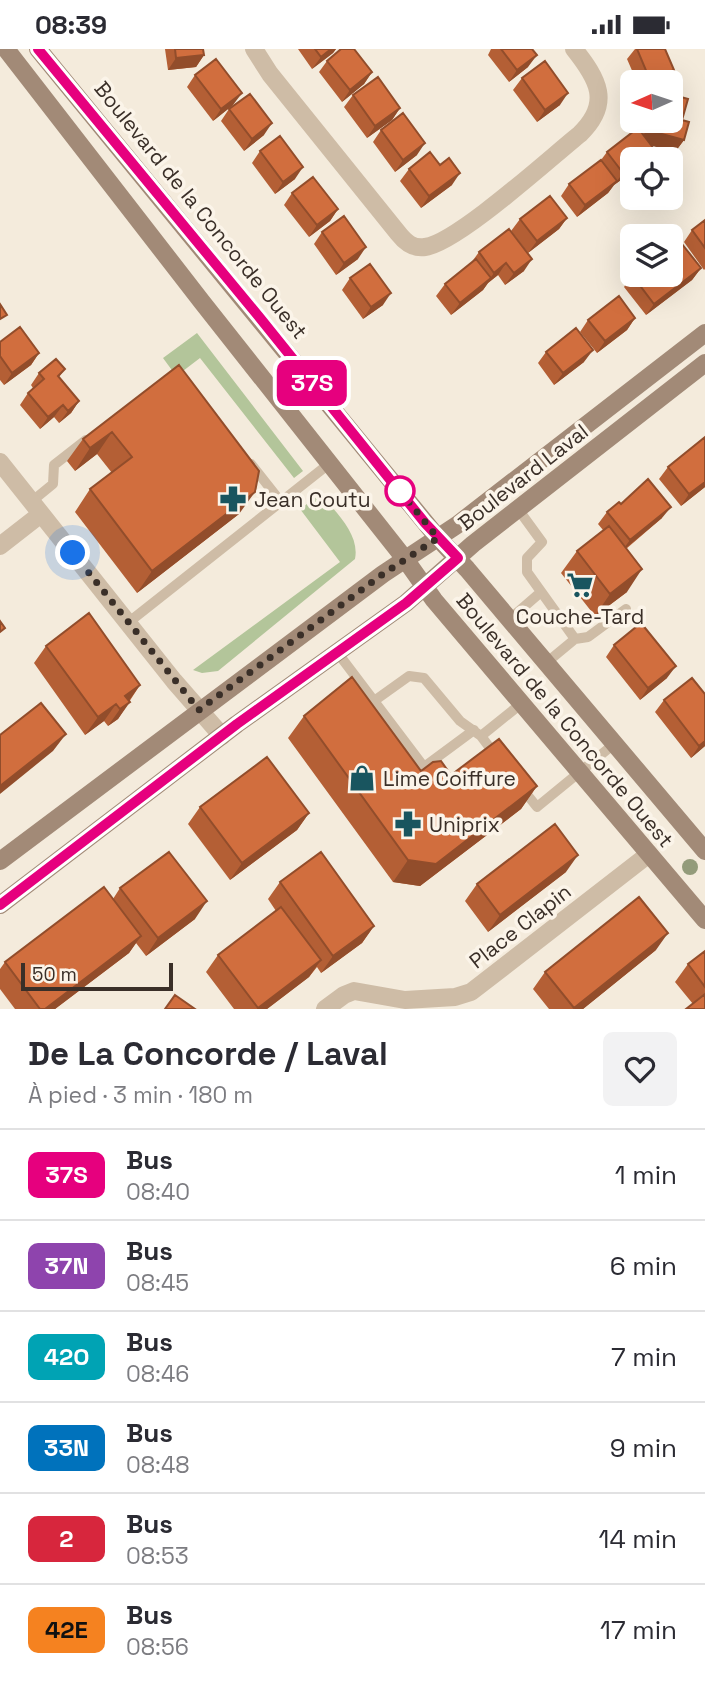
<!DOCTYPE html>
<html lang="fr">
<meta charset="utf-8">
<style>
body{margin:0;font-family:"Space Grotesk",sans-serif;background:#f2f2f3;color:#2b2b33;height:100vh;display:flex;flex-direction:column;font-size:26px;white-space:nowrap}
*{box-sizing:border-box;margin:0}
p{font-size:23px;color:#7c7c81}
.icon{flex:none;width:38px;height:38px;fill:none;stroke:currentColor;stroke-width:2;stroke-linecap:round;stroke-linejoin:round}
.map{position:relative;height:960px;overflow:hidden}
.panel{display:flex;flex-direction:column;background:#fff;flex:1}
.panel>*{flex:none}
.badge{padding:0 14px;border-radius:10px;font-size:24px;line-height:46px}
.needle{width:46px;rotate:267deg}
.fabs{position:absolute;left:620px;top:21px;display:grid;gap:14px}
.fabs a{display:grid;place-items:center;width:63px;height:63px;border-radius:10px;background:#fff;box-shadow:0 7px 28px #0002;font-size:35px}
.scale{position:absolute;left:21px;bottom:18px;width:152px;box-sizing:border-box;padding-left:7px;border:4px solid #3a2f28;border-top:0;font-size:19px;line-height:24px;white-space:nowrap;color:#3a2f28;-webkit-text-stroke:5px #fbf4e9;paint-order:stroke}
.you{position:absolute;width:35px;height:35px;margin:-18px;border:5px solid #fff;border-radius:50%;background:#1a73e8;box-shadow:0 0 0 10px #1a73e833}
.map>.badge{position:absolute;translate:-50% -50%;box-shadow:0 0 0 4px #fff}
.round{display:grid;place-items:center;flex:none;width:74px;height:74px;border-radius:10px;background:#f2f2f3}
.summary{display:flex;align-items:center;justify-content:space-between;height:119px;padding:0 28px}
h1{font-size:33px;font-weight:700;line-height:52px}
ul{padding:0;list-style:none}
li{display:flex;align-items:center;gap:21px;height:91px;padding:0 28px;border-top:2px solid #e1e1e2}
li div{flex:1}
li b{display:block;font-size:26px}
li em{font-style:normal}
li .badge{min-width:77px;font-weight:700;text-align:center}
.status{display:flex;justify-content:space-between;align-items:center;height:49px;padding:0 35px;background:#fff;direction:ltr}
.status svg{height:19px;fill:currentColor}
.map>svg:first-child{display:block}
</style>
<div class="status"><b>08:39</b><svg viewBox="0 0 49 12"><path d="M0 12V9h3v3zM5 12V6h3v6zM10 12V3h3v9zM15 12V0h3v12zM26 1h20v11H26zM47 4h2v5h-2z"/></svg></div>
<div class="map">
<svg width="705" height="960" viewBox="0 0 705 960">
<rect width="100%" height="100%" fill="#f4ebdc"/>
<path fill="#b3c59a" d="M197,284L303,422L294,429L200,309L183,322L174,324L163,309Z
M321,445C336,464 360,485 355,510L218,622L202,624L193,621L340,513L300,460Z"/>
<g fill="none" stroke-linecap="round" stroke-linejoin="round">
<path stroke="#cebca6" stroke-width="10" d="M251,415L281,453
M31,453L53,435L54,416L86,391
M518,460L542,493L527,509V523L575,590L546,614
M510,570L541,543
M129,573L330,414
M575,590L588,588L626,560
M337,603L424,718L474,681
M374,652L409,627L424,629L460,672L481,687L496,707
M481,687L522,654
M521,738L537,758L614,695"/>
<path stroke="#cebca6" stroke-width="18" d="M254,0L270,25L398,184C405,193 413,200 425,198C457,194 550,109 580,85C612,54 598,30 574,0
M0,413L174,632L222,687
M0,497L41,465
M325,960L344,946L354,942L405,951L455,948L471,943L649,805"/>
<path stroke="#a28a77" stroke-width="18" d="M6,0L202,253L405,510L434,551L705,871
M38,0L438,489L467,520L705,802
M0,812L383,525L457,476L705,284
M0,856L237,675L406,554L473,495L705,314"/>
</g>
<circle fill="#939b7a" cx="690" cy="818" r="8"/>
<path fill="#b45f35" d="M165,0H203L204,6L196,18L168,21Z
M298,0H336L333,4L312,20Z
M491,0H532L528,18L509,33L488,6Z
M635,0H665L666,33H637L627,10Z
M327,12L372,23L364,35L342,53L319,23Z
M195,26L233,56L213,72L187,38Z
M522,29L560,56L537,73L513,41Z
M353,46L400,59L392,71L367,89L344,58Z
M229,60L264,86L244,102L221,72Z
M682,71L684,91L675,103L651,96L654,100L647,110H632V123L614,136L608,144L577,168L561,147L569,135L601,111L607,103L641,83L644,72Z
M381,81L417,106L395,123L373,93Z
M260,102L295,130L275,145L252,114Z
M409,120L452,136L421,159L400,132Z
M292,144L338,160L330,172L309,188L284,156Z
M567,169L559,180L528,204L511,182L520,170Z
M705,171V220L704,221L684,193L692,181Z
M322,183L358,210L336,226L314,195Z
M479,203L524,222L505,236L498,226L488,234L483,241L451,266L436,247L445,235L471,214Z
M701,219L692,231L646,266L624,238L632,226Z
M350,229L383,256L363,270L342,241Z
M635,269L627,281L597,304L580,283L588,271Z
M0,293L39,304L31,316L4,336L0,331Z
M546,303L584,313L554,336L538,314Z
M179,316L239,465L137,544L75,463L90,440L112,424L97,405L75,422L67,412L83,390Z
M65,320L59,328L79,352L71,364L59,374L54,368L40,380L20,356L28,344L33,339L31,336L39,324Z
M705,388V438L681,457L659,430L668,418Z
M621,455L662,469L626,500L627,543L595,567L561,524L577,502L603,481L598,475L607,463Z
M614,596L667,629L640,651L606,608Z
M46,597L140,636L118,670L108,677L104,672L85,686L34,614Z
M664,651L705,697L691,709L655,663Z
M304,667L421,722L537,737L521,760L420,837L393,833L288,689Z
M200,758L309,764L297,781L230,831L188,775Z
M566,823L488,883L465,852L477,835Z
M280,833L374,877L362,894L321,924L317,918L309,928L267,960H234L206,923L218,906L276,862L268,850Z
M120,839L195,870L146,907L136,894L129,904L55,960H15L0,940V920L5,913L113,850Z
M656,901L583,960H549L533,940L545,923Z
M705,902V960L693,955L675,933L688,915Z"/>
<path fill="#924d2b" d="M331,0H336L333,4L312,20L321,8Z
M204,6L196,18L168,21L176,9Z
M537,6L528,18L509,33L517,21Z
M674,21L666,33H649L650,31Z
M372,23L364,35L342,53L350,41Z
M242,44L233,56L213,72L221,60Z
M568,44L560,56L537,73L545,61Z
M400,59L392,71L367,89L375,77Z
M272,74L264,86L244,102L252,90Z
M647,81L684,91L675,103L638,93Z
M425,94L417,106L395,123L403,111Z
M654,100L647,110H641Z
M303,118L295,130L275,145L283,133Z
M632,118V123L614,136L623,124Z
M460,124L452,136L421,159L429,147Z
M617,132L608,144L577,168L585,156Z
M338,160L330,172L309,188L317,176Z
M567,169L559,180L528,204L537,192Z
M366,198L358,210L336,226L344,214Z
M532,210L524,222L505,236L514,224Z
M506,214L498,226L488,234L483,241L451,266L460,254L489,231L494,224Z
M701,219L692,231L646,266L654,255Z
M391,244L383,256L363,270L371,258Z
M635,269L627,281L597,304L605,292Z
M593,301L584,313L554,336L563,324Z
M39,304L31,316L4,336L12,324Z
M79,352L71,364L59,374L68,362Z
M63,356L54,368L40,380L48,368Z
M112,383L97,405L75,422L90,399Z
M705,433V438L681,457L689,445Z
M255,443L239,465L137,544L152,522Z
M671,458L662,469L621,503L630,491Z
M642,520L627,543L595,567L610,545Z
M676,617L667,629L640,651L648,639Z
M140,636L128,653L125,647Z
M130,653L118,670L108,677L120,660Z
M116,655L104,672L85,686L98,668Z
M66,685L53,702L0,745V737Z
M705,692V697L691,709L699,697Z
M537,737L521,760L420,837L393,833L408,811Z
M309,764L297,781L230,831L242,814Z
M578,806L566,823L488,883L500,866Z
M207,852L195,870L146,907L158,889Z
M374,877L362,894L321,924L333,907Z
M668,884L656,901L583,960H574Z
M141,887L129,904L55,960H45Z
M321,911L309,928L267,960H257Z"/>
<path fill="#d16e3e" stroke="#924d2b" stroke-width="2" d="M175,0H203L204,6L176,9Z
M315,0H331L321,8Z
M341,0H354L372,23L350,41L327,12Z
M501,0H532L537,6L517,21Z
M637,0H665L674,21L650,31Z
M216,10L242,44L221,60L195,26Z
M545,12L568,44L545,61L522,29Z
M378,28L400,59L375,77L353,46Z
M250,45L272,74L252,90L229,60Z
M670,45L688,50L682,71L689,73L684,91L647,81L649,72H670Z
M403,64L425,94L403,111L381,81Z
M638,79L654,100L641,110H632V118L623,124L607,103Z
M280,87L303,118L283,133L260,102Z
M430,103L440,116L449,109L460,124L429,147L409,120Z
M601,111L617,132L585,156L569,135Z
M313,128L338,160L317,176L292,144Z
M550,147L567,169L537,192L520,170Z
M344,167L366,198L344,214L322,183Z
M705,171V199L692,181Z
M509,180L532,210L514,224L506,214L494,224L479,203Z
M678,190L701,219L654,255L632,226H670V196Z
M476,210L491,229L460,254L445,235Z
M370,215L391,244L371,258L350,229Z
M619,247L635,269L605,292L588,271Z
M0,255L7,266L0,270Z
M20,278L39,304L12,324L0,307V293Z
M576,279L593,301L563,324L546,303Z
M56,310L65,320L58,327L79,352L68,362L63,356L48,368L28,344L44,330L39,324Z
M179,316L259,422L255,443L152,522L90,440L132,408L112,383L90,399L83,390Z
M705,388V433L689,445L668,418Z
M648,430L671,458L630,491L607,463L619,453L621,455Z
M609,477L642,520L610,545L577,502Z
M89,564L140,636L125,647L130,653L120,660L116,655L98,668L46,597Z
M0,572L5,579L0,583Z
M641,574L676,617L648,639L614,596Z
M352,628L421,722L433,713L441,712L451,726L499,690L537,737L436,815L408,811L304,667Z
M692,629L705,645V692L699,697L664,651Z
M41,654L66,685L0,737V686Z
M267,708L309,764L242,814L200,758Z
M555,775L578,806L500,866L477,835Z
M169,803L207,852L158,889L120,839Z
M321,803L374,877L333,907L280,833Z
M104,838L141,887L45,960H40L5,913Z
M639,848L668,884L574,959L545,923Z
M281,858L321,911L258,959L218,906Z
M705,902V938L688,915Z
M705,945V960H686Z
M175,946L195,960H165Z"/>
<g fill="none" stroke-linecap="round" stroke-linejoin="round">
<g stroke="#fff" stroke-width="16">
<path id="line" d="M0,856L237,675L406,554L458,509L425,474L260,269L38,0"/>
</g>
<use href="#line" stroke="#e6007e" stroke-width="10"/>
<path stroke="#3a2f28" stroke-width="7" stroke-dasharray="0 12.6" d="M73,504L199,661L383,525L438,489L400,442"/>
</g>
<defs>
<g id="pharmacy-bare" transform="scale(2.1)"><path d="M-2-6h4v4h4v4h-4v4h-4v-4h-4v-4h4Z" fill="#19555f" stroke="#fbf4e9" stroke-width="2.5" paint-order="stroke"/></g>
<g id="supermarket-bare" transform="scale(2.1)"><path d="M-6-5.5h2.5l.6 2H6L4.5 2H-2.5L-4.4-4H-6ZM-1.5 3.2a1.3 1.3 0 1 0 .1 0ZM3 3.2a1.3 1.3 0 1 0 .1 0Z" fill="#19555f" stroke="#fbf4e9" stroke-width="2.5" paint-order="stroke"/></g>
<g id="shop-bare" transform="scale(2.1)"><path d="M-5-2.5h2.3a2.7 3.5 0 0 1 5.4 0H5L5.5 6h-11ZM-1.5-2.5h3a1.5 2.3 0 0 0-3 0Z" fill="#19555f" stroke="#fbf4e9" stroke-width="2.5" paint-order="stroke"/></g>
</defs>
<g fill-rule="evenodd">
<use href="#pharmacy-bare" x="233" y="450"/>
<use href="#supermarket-bare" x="580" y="536"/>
<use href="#shop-bare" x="362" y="729"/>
<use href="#pharmacy-bare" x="408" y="775"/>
</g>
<circle fill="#fff" stroke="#e6007e" stroke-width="3.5" cx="400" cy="442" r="14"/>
<g text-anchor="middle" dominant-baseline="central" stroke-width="7" stroke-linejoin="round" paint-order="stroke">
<g font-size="21" fill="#3a2f28" stroke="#fbf4e9">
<text transform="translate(201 161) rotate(51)">Boulevard de la Concorde Ouest</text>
<text transform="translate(523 428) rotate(-38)">Boulevard Laval</text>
<text transform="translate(565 671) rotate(50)">Boulevard de la Concorde Ouest</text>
<text transform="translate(520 877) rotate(-38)">Place Clapin</text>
</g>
<g font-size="21" fill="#3a2f28" stroke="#fbf4e9" text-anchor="start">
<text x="254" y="450">Jean Coutu</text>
<text x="580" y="567" text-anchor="middle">Couche-Tard</text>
<text x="383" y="729">Lime Coiffure</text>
<text x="429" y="775">Uniprix</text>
</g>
</g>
</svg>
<div class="fabs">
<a><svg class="needle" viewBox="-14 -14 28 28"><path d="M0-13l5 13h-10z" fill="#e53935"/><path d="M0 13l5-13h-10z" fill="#7c7c81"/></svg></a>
<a><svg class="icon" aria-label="locate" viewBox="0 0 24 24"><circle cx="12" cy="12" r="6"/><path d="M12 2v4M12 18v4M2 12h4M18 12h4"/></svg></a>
<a><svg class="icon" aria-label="layers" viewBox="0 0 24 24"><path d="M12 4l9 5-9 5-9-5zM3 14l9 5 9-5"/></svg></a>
</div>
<div class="scale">50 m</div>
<div class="you" style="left:73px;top:504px"></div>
<b class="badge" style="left:312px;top:334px;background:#e6007e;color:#fff">37S</b>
</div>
<section class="panel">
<div class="summary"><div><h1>De La Concorde / Laval</h1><p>À pied · 3 min · 180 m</p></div><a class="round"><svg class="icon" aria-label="heart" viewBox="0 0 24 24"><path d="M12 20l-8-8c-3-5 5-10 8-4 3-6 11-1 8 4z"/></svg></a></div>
<ul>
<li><span class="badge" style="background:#e6007e;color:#fff">37S</span><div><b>Bus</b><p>08:40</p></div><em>1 min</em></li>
<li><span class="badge" style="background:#8e44ad;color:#fff">37N</span><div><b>Bus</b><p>08:45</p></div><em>6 min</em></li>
<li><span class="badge" style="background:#00a3b4;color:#fff">42O</span><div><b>Bus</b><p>08:46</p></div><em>7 min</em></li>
<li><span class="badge" style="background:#0072bc;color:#fff">33N</span><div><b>Bus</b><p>08:48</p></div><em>9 min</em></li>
<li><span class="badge" style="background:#d7263d;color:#fff">2</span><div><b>Bus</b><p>08:53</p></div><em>14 min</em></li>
<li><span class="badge" style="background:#f58220;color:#111">42E</span><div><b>Bus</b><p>08:56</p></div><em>17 min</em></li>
</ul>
</section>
